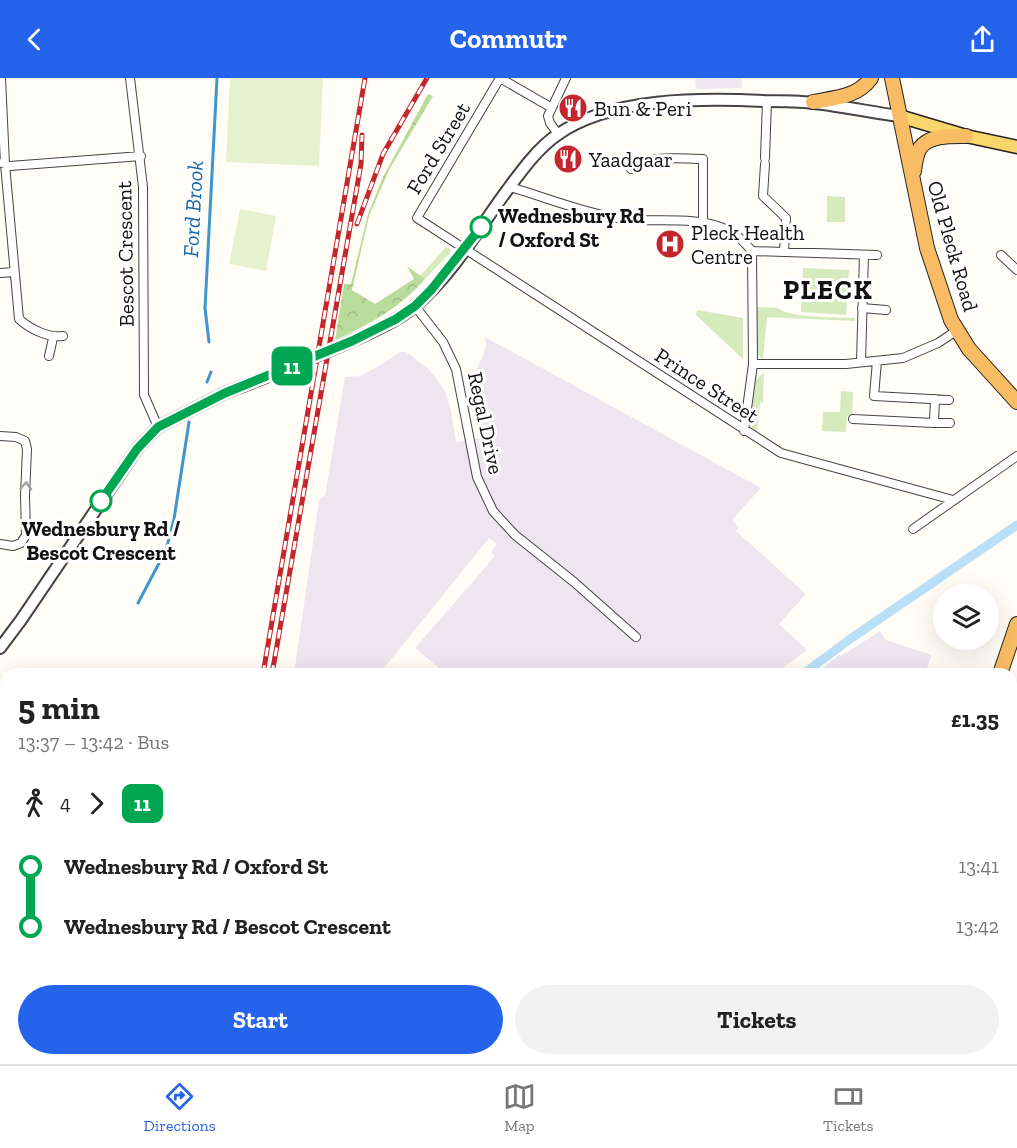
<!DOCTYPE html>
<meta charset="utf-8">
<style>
body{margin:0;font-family:"Zilla Slab",serif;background:#f2f2f2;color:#222;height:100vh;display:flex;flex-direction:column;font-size:22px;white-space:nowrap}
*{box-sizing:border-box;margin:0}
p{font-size:20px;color:#767676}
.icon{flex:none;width:33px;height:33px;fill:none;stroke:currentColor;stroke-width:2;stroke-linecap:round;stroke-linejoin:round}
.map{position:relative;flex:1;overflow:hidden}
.details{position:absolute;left:0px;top:590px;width:1017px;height:398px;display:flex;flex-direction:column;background:#fff;border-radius:18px 18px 0 0;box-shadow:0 6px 24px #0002}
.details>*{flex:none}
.badge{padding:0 12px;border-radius:9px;font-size:21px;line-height:39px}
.controls{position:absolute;left:933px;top:506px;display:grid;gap:12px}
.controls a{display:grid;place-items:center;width:66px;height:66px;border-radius:50%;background:#fff;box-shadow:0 6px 24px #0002;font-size:30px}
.map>.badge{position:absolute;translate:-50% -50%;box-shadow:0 0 0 3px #fff}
.legs{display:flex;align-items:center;gap:9px;height:66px;padding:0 18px;font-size:20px}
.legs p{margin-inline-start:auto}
.head{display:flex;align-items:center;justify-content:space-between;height:102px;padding:0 18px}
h1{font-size:33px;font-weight:700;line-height:45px}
.button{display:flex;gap:12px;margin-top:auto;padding:12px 18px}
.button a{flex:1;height:69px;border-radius:36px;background:#2563eb;color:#fff;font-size:24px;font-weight:700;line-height:69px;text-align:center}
.button a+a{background:#f2f2f2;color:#222}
ul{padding:0 18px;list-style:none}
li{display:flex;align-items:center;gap:21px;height:60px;font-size:22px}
li i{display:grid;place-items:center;width:9px;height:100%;margin:0 8px;background:currentColor}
li i::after{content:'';width:15px;height:15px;margin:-8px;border:4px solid;border-radius:50%;background:#fff}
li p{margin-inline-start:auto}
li:first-child i{background:linear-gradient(#0000 50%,currentColor 0)}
li:last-child i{background:linear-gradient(currentColor 50%,#0000 0)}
header{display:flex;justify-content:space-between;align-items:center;height:78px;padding:0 18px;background:#2563eb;color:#fff;font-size:27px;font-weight:700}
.menu{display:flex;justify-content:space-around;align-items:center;height:84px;border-top:2px solid #e0e0e0;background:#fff;font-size:16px;color:#767676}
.menu a{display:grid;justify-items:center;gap:3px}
.menu .on{color:#2563eb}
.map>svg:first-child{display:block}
</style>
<header><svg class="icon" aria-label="back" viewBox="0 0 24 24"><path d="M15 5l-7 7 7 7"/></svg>Commutr<svg class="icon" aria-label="share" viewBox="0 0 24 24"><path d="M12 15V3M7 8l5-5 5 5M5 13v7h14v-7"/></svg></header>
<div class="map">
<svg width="1017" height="986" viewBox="0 0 1017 986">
<defs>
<pattern id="forest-crowns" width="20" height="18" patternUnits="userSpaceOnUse" patternTransform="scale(1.5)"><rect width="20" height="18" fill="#b9dc9c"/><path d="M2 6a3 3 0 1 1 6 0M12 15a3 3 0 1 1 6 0" fill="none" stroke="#9ebc85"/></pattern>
<pattern id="cemetery-stones" width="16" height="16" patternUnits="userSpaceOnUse" patternTransform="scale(1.5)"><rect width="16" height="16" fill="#d9e3c4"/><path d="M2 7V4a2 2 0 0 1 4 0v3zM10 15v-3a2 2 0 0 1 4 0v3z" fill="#b9c2a7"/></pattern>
</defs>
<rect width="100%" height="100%" fill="#fffdf5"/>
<path fill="#eee6ef" d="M695,0H742V8L741,10L696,11Z
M485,259L761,410L732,442L739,449L736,453L806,516L779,546L807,572L776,595H445L415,570L495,478L491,474L497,466L489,460L380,595L294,596L319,422L325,418L345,299L360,298L381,287L400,274H406L429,291L445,313L451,333L456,364L481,360L474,296L483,278L486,267Z
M880,553L886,562L932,577L925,595H817L839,577L841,578Z
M0,840L6,841V969L0,967Z
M43,981H120L119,986H60Z
M223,981H355L356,986H222Z"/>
<path fill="#d5ebbd" d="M827,118L845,119V144H827Z
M446,169L451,172L450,175L425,201L420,198Z
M803,190L849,192L846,237L801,234Z
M756,229L778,230C786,240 840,239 855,240V243L767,239L763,282L756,274Z
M697,232L743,240V281L696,237Z
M764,294L763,325L760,324L757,354L752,350L751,343L755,303Z
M841,313L853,314L852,338H847L846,354L822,353L823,334H840Z"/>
<path fill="url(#forest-crowns)" d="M428,16L433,18L389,92L369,138L352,212L375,226L414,201L407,188L425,201C401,229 369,247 335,262L344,206H351L368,136L383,99Z"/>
<path fill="url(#cemetery-stones)" d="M358,981H547L546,986H358Z"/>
<path fill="#e6f2cf" d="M230,0H323L319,88L226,84Z
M240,131L276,138L266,193L229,186Z"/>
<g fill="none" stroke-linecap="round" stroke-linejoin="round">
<path stroke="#3f96cf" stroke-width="3" d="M209,264L205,230L217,0
M207,304L211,294
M138,525L166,472L174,441L189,344"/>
<path stroke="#b9e0f7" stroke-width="9" d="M803,596L853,559L1017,447
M559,986L560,981"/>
<g stroke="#444" stroke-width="10">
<path id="minor" d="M1,0L5,86L19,241C30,251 48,260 63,258
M130,0L143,109L144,317L158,349
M500,0L417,140L781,375L953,422
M500,0L552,30
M558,56L550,45L548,38L566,0
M765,80L767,23
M2,85L10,88L141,78
M765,86L763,118L786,140L784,174
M631,91C651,76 678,81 703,81V145
M510,109C545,119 581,134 617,140C652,146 690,137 723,150C735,154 744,164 752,173
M752,173L877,177
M1001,177L1017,192
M0,195L14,194
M415,228L443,264L456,291L477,399L493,433L515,457L574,504L636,559
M862,230L886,232
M49,278L53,260
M877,283L874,318L949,322
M861,284L864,177
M753,286H846L903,280L938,265L956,253
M935,321L934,345H950
M853,341L934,345
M744,353L753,286L752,173
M0,358L16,359L25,363L27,371L25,418L26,457L21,465L13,468L0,466
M913,451L1017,378
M1011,653L1017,656
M1011,962L1017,942
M713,981L715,986
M66,986V981
M895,986L896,981
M1004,986L1005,981"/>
</g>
<g stroke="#444" stroke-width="14">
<path id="tertiary" d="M352,263C374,253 397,243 415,228C453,196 479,150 508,111C522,92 538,70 557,57C610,19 702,20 764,23C780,23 797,23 814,25C842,28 870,34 899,38
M0,570L21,542L137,371L158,349L225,315L271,297
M0,974L6,975
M25,981L41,986"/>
</g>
<g stroke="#222" stroke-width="15">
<path id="primary" d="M899,38L966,58L1017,69"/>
</g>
<g stroke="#222" stroke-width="16">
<path id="trunk" d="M892,0L927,170L951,242L969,271L1017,324
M813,24C834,20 858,19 871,0
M914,93C915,86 916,76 920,70C929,57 952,58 966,58
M1000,596L1017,546
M870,986L871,981"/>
</g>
<use href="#minor" stroke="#fff" stroke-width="8"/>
<use href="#tertiary" stroke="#fff" stroke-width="10"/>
<use href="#primary" stroke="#f9d66b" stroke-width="12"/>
<use href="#trunk" stroke="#f7bc64" stroke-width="14"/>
<g stroke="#c4262e" stroke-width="5">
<path id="rail" d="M357,146L383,76L427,0
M263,596L365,0
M272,596L361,86L362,57
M189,986L190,981
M204,986L205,981
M236,986L237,981
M246,986L247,981"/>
</g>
<use href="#rail" stroke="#fff" stroke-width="3" stroke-dasharray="9" stroke-linecap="butt"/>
<g stroke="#444" stroke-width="14" stroke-linecap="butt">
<path id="tertiary-bridge" d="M271,297L352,263"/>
</g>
<use href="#tertiary-bridge" stroke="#fff" stroke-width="10"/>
</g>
<defs><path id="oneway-chevron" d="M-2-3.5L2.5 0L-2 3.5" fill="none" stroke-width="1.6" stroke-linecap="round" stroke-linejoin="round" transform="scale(1.5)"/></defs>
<use stroke="#a0a0a0" href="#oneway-chevron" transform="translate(26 408) rotate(-87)"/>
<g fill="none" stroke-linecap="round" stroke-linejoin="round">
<g stroke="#fff" stroke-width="14">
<path id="line-1" d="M101,423L137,371L158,349L225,315L352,263L396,241L415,228L431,212L481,149"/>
</g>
<use href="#line-1" stroke="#00a651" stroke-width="9"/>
</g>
<defs>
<g id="restaurant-disc" transform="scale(1.5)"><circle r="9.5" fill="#c4262e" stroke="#fff"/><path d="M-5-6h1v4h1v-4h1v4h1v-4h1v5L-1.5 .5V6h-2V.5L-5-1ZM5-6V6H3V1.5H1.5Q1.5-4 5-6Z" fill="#fff"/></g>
<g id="hospital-disc" transform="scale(1.5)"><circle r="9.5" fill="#c4262e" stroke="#fff"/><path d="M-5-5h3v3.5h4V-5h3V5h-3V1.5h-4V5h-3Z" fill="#fff"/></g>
</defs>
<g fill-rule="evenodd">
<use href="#restaurant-disc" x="573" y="30"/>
<use href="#restaurant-disc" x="568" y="81"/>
<use href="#hospital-disc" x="670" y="166"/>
</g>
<g fill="#fff" stroke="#00a651" stroke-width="3">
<circle cx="481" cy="149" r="10"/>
<circle cx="101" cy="423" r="10"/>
</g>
<g text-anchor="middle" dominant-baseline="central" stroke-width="6" stroke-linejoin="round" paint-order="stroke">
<g font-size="21" fill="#111" stroke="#fff" text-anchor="start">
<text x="594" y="30">Bun &amp; Peri</text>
<text x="589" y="81">Yaadgaar</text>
<text x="691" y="154">Pleck Health<tspan x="691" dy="24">Centre</tspan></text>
</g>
<g font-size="21" fill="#111" stroke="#fff">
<text transform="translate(438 70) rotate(-59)">Ford Street</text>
<text transform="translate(953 168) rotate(74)">Old Pleck Road</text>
<text transform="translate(125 176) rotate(-91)">Bescot Crescent</text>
<text transform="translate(707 307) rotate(33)">Prince Street</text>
<text transform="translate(486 345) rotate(78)">Regal Drive</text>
</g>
<g font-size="21" font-weight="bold" fill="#111" stroke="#fff" text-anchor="start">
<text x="498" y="137">Wednesbury Rd<tspan x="498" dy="24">/ Oxford St</tspan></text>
<text x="101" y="450" text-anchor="middle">Wednesbury Rd /<tspan x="101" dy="24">Bescot Crescent</tspan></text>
</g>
<g font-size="22" font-style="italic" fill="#1768a6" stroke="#fff">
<text transform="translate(193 131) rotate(-87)">Ford Brook</text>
</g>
<g font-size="27" font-weight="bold" letter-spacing="1.5" fill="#111" stroke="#fff">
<text x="828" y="212">PLECK</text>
</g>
</g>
</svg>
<div class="controls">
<a><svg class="icon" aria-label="layers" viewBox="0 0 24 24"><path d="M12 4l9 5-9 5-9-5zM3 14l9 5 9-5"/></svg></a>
</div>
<b class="badge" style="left:292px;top:288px;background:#00a651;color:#fff">11</b>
<section class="details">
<div class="head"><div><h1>5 min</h1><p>13:37 – 13:42 · Bus</p></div><b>£1.35</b></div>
<div class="legs"><svg class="icon" aria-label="walk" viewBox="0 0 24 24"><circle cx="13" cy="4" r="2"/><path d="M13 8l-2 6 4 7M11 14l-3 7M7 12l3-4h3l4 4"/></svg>4<svg class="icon" aria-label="forward" viewBox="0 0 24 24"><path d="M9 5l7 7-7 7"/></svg><b class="badge" style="background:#00a651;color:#fff">11</b></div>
<ul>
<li><i style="color:#00a651"></i><b>Wednesbury Rd / Oxford St</b><p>13:41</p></li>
<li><i style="color:#00a651"></i><b>Wednesbury Rd / Bescot Crescent</b><p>13:42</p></li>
</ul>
<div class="button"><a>Start</a><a>Tickets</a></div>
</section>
</div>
<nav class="menu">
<a class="on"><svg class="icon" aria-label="directions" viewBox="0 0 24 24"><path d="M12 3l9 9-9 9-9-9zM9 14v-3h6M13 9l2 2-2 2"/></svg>Directions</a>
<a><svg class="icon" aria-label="map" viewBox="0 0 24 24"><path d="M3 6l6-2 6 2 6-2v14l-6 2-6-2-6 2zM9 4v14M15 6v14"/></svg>Map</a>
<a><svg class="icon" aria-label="tickets" viewBox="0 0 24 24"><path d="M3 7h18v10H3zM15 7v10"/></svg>Tickets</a>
</nav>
